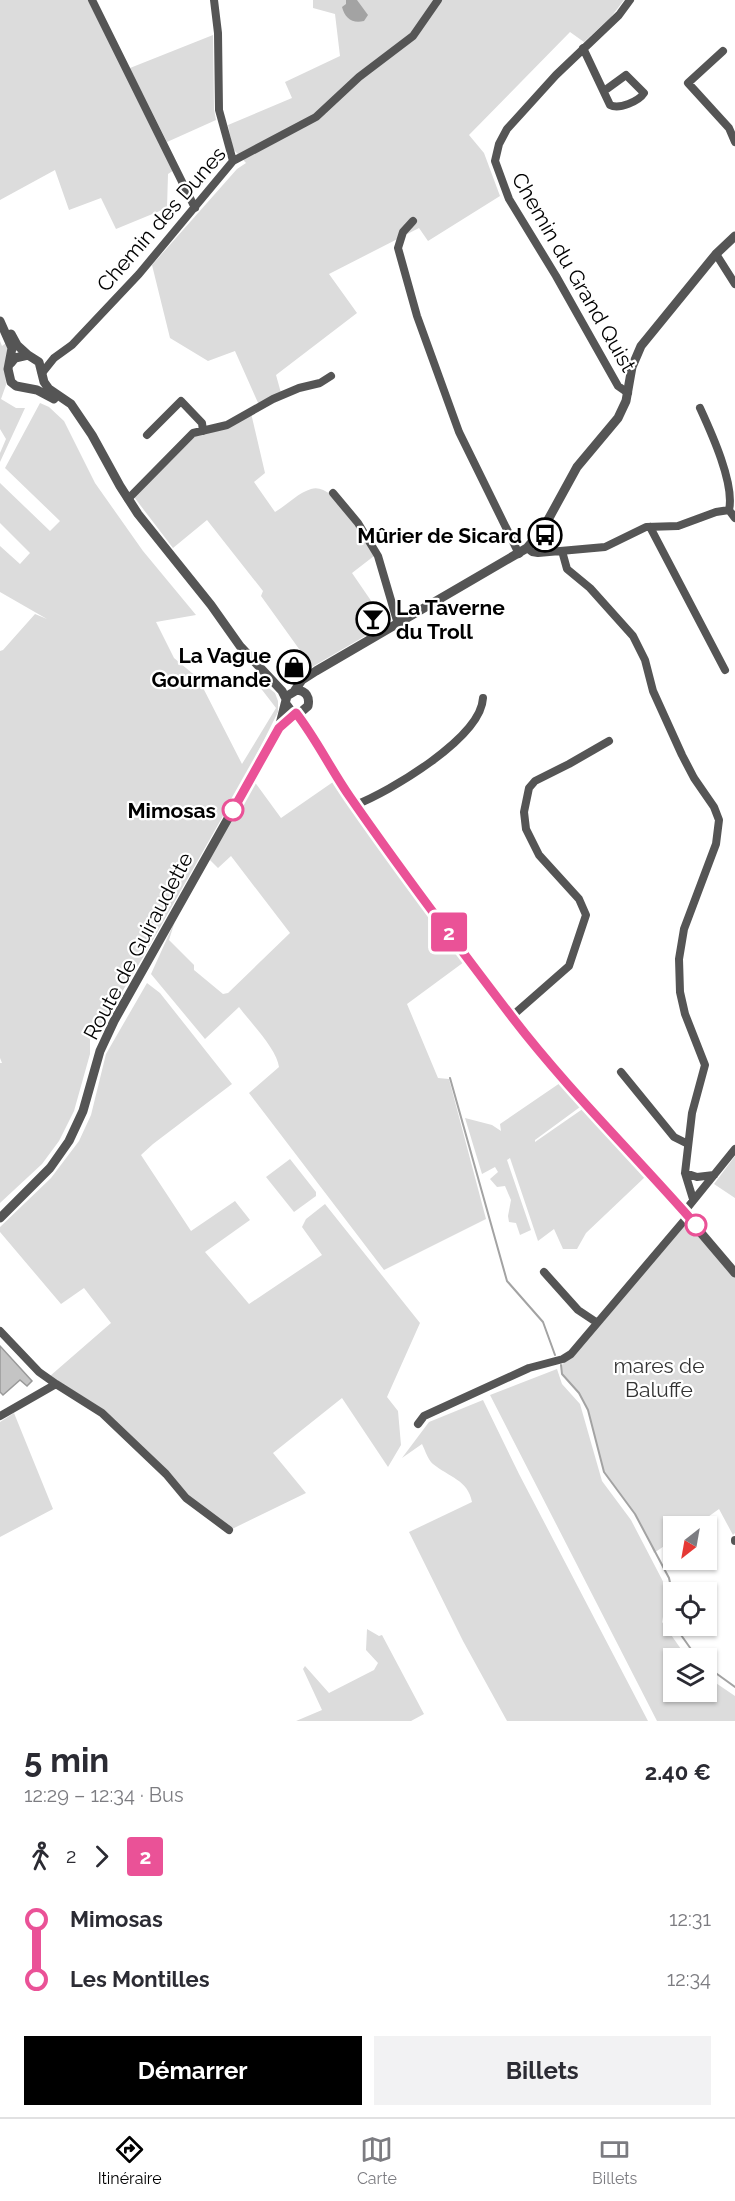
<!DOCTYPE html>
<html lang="fr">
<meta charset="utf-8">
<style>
body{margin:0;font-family:Raleway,sans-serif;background:#f2f2f3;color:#2b2b33;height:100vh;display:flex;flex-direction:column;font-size:22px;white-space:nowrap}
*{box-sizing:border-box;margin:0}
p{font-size:20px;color:#7c7c81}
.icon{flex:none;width:33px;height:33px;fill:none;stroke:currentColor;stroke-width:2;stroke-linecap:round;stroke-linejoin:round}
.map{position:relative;height:1721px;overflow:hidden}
.sheet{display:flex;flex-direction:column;background:#fff;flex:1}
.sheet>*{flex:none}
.badge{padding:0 12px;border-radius:4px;font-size:21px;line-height:39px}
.needle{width:39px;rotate:211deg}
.fabs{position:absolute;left:663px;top:1516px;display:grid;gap:12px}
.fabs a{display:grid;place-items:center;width:54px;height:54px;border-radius:0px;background:#fff;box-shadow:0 2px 4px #0004;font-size:30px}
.map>.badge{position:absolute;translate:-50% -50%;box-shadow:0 0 0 3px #fff}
.legs{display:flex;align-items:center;gap:9px;height:66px;padding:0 24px;font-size:20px}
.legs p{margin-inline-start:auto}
.summary{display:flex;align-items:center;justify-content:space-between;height:102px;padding:0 24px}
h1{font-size:33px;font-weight:700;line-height:45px}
.button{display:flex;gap:12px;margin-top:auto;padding:12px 24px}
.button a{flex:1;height:69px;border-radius:0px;background:#000;color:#fff;font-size:24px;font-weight:700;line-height:69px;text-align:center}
.button a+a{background:#f2f2f3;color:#2b2b33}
ul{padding:0 24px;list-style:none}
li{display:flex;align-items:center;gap:21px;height:60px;font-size:22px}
li i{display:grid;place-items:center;width:9px;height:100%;margin:0 8px;background:currentColor}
li i::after{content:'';width:15px;height:15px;margin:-8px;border:4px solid;border-radius:50%;background:#fff}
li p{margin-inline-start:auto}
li:first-child i{background:linear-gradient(#0000 50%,currentColor 0)}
li:last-child i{background:linear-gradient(currentColor 50%,#0000 0)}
.dock{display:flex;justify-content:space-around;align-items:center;height:84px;border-top:2px solid #e1e1e2;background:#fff;font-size:16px;color:#7c7c81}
.dock a{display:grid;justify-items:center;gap:3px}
.dock .active{color:#000}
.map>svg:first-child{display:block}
</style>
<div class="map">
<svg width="735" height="1721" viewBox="0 0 735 1721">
<rect width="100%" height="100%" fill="#fff"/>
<path fill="#dcdcdc" d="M0,0H88L174,170L168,174L167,208L116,229L101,198L69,210L55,170L0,200Z
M313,0H624L611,17L584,42L570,32L469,135L484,153L500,196L428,241L419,228L329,274L357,313L276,375L281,393L259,405L235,351L208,361L170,338L152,265L237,169L246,163L233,149L228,125L292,98L285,82L340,56L335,14L313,8Z
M213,35L214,109L216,120L167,142L130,68Z
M0,341L2,346L6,343L9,349L5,366L6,385L1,399L16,408H25L0,462V453L6,439L0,429Z
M40,403L49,407L64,421L95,483L143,551L196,615L156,622L174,658L198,678L242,764L276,708L256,682L264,684L275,693L278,701V712L249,770L145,954L102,1025L95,1030L90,1040V1054L74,1111L59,1141L42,1164L0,1203V1063H2L0,1058V651L3,650L35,614L47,619L0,592V546L20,564L30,553L0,523V483L50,531L60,521L5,468Z
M251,413L265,473L254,482L275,512C287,505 298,493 311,489C335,481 363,538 374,556L352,573L376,608L361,617L372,632L312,667L261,596L263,591L207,520L173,548L134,497L194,435Z
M254,781L281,818L333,782L464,962L407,1004L438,1078L449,1079L486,1219L384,1270L249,1093L279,1067C277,1049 250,1022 239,1007L205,1039L151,974L175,921L169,940L194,965V970L223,994L228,993L290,933L231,856L218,868L209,859Z
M147,983L160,993L232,1084L153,1144L141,1155L191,1231L235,1201L250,1220L205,1252L249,1304L322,1255L302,1227L306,1219L325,1204L420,1323L387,1397L398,1411L401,1445L388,1467L342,1398L273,1453L306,1493L232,1529L182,1492L164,1467L101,1408L50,1376L111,1323L84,1288L61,1304L0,1232V1227L51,1178L79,1141L91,1115L106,1054Z
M560,1083L580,1107L535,1140V1142L584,1108L645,1177L586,1233L577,1249H563L554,1229L538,1241L510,1158L507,1160L531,1230L520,1235L516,1223L509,1222L508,1216L511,1200L505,1186L497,1187L490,1179L498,1172L495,1167L482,1174L465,1118L492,1125L501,1131L500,1124Z
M735,1156V1198L714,1184Z
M290,1159L316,1192V1196L294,1212L266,1177Z
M686,1221L735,1277V1533L733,1535L719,1509L694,1527H674L673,1540L654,1553L647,1535L635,1514L604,1472L588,1410L579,1393L562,1374L561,1366Z
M557,1369L562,1384L580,1404L602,1481L631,1520L668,1591L662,1622L688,1659H674V1692H706L707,1677L735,1696V1721H657L490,1395Z
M483,1400L519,1474L648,1721H507L463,1641L409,1532L472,1502C468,1480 449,1477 433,1464C428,1460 425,1450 422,1444L402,1458L429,1422Z
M14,1413L53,1509L0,1537V1422Z
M367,1629L379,1636L382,1635L424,1714L411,1721H296L322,1710L303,1669L305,1666L329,1693L374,1670L378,1663L366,1650Z"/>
<path fill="#a3a3a3" d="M346,0H357L368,15L364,21C352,24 345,18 342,7L346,4Z"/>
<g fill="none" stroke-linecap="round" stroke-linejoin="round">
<path stroke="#a3a3a3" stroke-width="2" d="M450,1078L507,1281L543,1322L555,1355
M561,1365L562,1374L579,1393L588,1410L604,1472L635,1514L669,1578L672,1592L669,1618L698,1659
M706,1666L735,1687"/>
</g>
<path fill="#c4c4c4" stroke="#999" stroke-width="1.5" d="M0,1346L32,1381L27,1386L20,1380L3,1395L0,1392Z"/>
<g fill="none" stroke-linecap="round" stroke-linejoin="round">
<path stroke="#555" stroke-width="8" d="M92,0L195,208
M214,0L218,33L219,110L233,161
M583,48C592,67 601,86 610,105C619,110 639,101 644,93L626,75L604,91
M723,51L688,83L729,128L735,142
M413,221L403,232L398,248L417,316L459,432L519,554
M716,254L735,284
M42,373L54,358L72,345L139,274L233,161L316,117L359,77L413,36L438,0
M628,393L618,386L556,276L509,199L495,161L499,144L507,129L556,75L619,15L630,0
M700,408C711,432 735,484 729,510
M147,435L181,401L202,423L203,431
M333,493L358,523L378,556L398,624
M128,499L193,433L227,425L273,399L299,388L320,383L331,376
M729,510L735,518
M650,527L725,670
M527,548L532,552L538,553L605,547L646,527L678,526L716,512L729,510
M562,551L567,569L590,588L633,636L645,660L653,691L682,755L694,778L714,807L719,820L716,844L684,929L679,959L680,992L685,1014L705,1065L692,1113L685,1173L693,1199
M355,805C389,792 481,738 483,698
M512,1016L569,966L586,915L579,899L539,855L526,829L524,812L529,788L535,781L569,764L609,741
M621,1072L674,1137L688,1144
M685,1173L697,1177L714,1175
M684,1212L735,1149
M544,1272L578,1310L596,1322
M0,1331L39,1372L56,1384L0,1416
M56,1384L102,1413L166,1474L186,1498L229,1530
M418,1424L424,1416L529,1368L563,1359L571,1354L688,1216
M735,1540V1541"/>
<path stroke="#555" stroke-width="9" d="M0,321L12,348L8,369L11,382L16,386L37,390L54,399
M11,334L17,345L28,355
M11,363L15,358L28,355L39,362L44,382L49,389L71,404L92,435L120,486L138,514L211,605L240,646L282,691L286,699
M295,690L302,680L316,671L527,548L543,529L577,467L618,418L626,401L632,367L641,346L716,254L735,236
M296,713L355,805L512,1016L542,1055L650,1173L735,1273
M0,1218L50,1168L69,1141L83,1111L100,1051L114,1021L279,728L287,696L297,690C306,691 310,697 308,706L301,712H292L286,704"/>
</g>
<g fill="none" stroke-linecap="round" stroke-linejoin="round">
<g stroke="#fff" stroke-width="14">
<path id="line-1" d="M233,810L279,728L296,713C317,740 331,770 350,797C402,872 457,945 512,1017C568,1090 635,1155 696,1225"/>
</g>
<use href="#line-1" stroke="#ea5297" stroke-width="9"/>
</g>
<defs>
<g id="bus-ring" transform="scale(1.725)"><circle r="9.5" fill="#fff" stroke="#000" stroke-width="1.5"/><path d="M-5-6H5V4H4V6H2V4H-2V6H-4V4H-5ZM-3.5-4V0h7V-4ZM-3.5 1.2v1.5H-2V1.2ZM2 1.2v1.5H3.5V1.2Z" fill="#000"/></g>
<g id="bar-ring" transform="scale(1.725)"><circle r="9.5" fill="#fff" stroke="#000" stroke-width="1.5"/><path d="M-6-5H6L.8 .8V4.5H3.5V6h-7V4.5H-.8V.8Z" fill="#000"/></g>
<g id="shop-ring" transform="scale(1.725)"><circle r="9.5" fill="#fff" stroke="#000" stroke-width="1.5"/><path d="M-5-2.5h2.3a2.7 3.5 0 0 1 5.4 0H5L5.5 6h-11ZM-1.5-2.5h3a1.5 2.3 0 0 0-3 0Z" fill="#000"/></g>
</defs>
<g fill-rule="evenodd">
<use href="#bus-ring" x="545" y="535"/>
<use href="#bar-ring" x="373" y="619"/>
<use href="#shop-ring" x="294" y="667"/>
</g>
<g fill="#fff" stroke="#ea5297" stroke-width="3">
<circle cx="233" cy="810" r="10"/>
<circle cx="696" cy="1225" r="10"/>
</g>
<g text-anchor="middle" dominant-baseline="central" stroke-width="4.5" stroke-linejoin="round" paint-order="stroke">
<g font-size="21" fill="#000" stroke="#fff">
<text transform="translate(161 219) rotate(-49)">Chemin des Dunes</text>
<text transform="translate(574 272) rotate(60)">Chemin du Grand Quist</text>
<text transform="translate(138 946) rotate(-62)">Route de Guiraudette</text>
</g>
<g font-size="21" font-weight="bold" fill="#000" stroke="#fff" text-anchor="end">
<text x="522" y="535">Mûrier de Sicard</text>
<text x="396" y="607" text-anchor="start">La Taverne<tspan x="396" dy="24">du Troll</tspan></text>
<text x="271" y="655">La Vague<tspan x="271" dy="24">Gourmande</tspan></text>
</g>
<g font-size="21" font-weight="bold" fill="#000" stroke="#fff" text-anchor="end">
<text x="216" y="810">Mimosas</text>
</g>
<g font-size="21" fill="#333" stroke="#fff">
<text x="659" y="1365">mares de<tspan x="659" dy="24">Baluffe</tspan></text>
</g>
</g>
</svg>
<div class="fabs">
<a><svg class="needle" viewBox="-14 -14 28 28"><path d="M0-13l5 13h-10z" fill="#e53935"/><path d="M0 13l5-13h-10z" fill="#7c7c81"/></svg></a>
<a><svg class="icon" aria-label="locate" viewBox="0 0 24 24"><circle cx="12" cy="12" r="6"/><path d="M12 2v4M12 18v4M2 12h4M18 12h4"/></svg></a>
<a><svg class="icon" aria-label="layers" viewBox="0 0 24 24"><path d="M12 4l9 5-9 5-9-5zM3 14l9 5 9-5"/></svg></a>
</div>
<b class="badge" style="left:449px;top:932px;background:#ea5297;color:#fff">2</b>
</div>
<section class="sheet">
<div class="summary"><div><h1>5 min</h1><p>12:29 – 12:34 · Bus</p></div><b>2.40 €</b></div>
<div class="legs"><svg class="icon" aria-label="walk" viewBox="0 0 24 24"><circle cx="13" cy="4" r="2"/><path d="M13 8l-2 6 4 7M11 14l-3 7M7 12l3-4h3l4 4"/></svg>2<svg class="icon" aria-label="forward" viewBox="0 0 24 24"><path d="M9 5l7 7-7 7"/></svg><b class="badge" style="background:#ea5297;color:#fff">2</b></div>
<ul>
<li><i style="color:#ea5297"></i><b>Mimosas</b><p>12:31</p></li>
<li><i style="color:#ea5297"></i><b>Les Montilles</b><p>12:34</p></li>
</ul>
<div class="button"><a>Démarrer</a><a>Billets</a></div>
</section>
<nav class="dock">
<a class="active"><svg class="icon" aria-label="directions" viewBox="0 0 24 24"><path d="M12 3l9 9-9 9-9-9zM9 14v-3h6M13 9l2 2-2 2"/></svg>Itinéraire</a>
<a><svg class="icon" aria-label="map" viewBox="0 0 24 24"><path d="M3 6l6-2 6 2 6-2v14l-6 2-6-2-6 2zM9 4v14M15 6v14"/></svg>Carte</a>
<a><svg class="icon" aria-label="tickets" viewBox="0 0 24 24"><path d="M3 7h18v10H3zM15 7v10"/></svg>Billets</a>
</nav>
